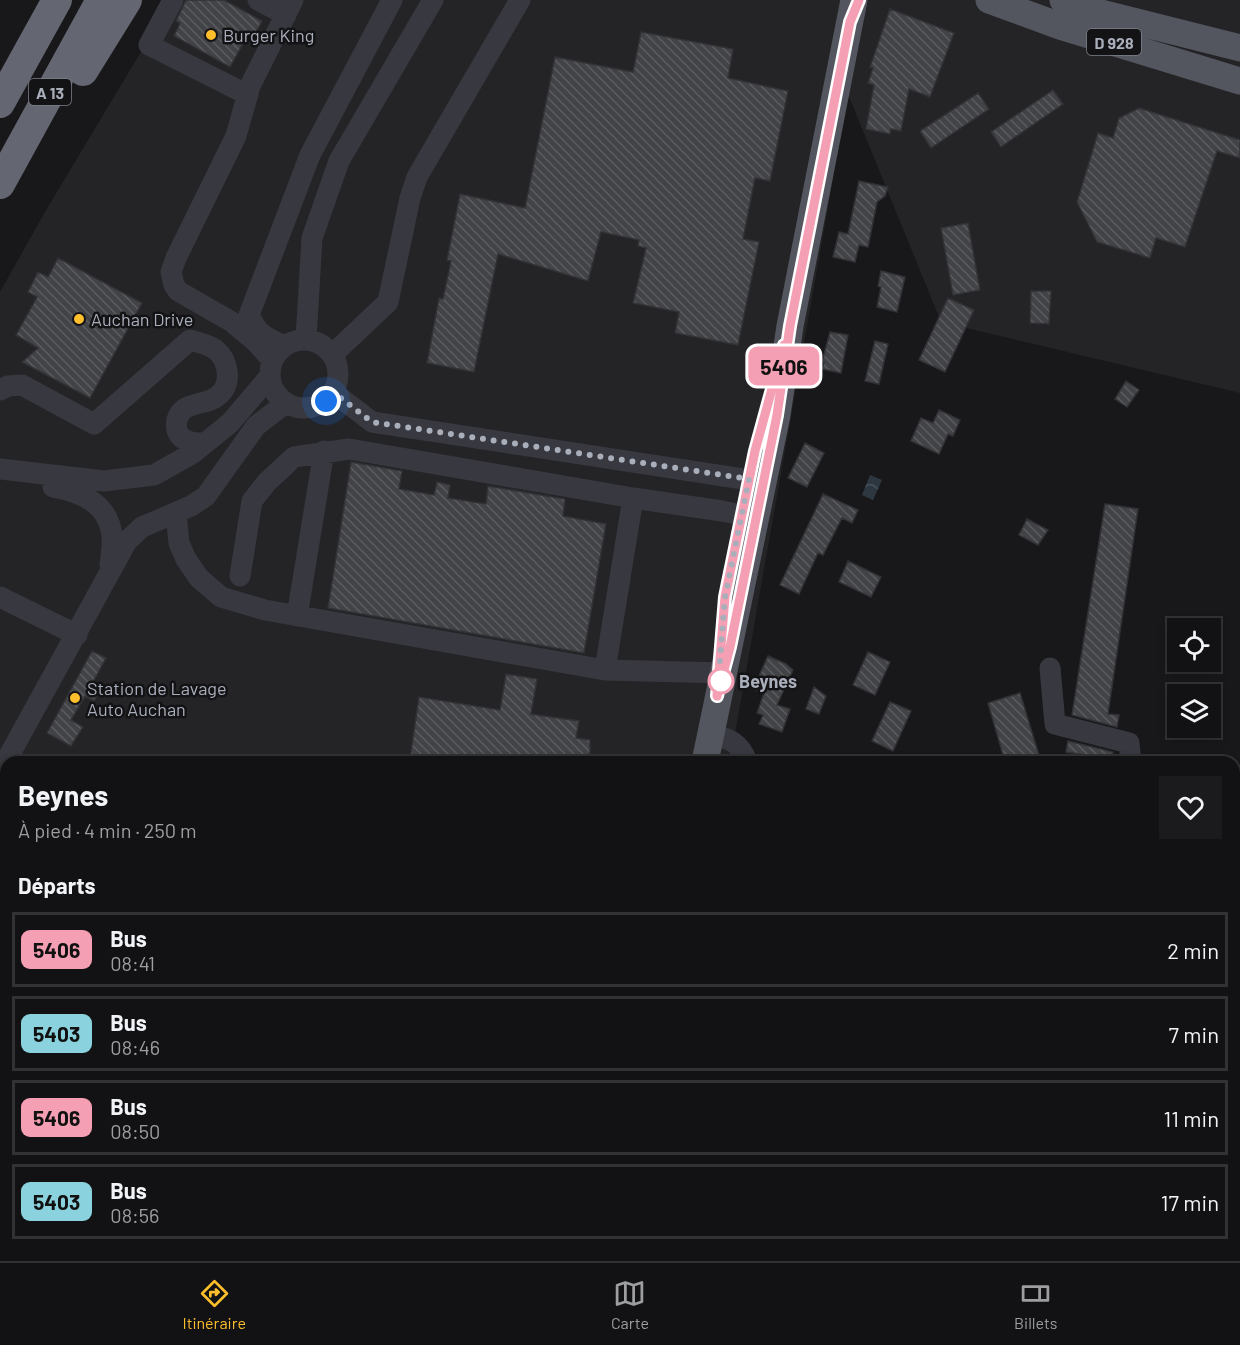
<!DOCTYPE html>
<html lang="fr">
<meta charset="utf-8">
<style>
body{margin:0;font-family:Barlow,sans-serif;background:#1b1b1d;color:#f1f3f6;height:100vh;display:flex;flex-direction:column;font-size:22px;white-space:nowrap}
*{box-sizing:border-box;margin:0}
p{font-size:20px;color:#9c9ea0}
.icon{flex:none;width:33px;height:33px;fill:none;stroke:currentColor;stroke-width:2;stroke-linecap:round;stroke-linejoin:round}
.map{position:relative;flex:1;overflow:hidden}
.details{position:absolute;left:0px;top:756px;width:1240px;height:506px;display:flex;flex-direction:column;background:#121214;border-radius:18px 18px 0 0;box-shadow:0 3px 9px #0003,0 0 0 2px #313234}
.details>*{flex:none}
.badge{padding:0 12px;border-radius:9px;font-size:21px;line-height:39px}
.tools{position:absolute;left:1167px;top:618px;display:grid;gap:12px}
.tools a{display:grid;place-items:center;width:54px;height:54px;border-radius:0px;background:#121214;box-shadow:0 3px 9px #0003,0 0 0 2px #313234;font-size:30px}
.you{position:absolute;width:30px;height:30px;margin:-15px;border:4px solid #fff;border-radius:50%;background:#1a73e8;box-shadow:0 0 0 9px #1a73e833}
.map>.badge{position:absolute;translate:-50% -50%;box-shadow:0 0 0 3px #fff}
h2{padding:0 18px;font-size:22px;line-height:54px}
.round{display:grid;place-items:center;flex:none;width:63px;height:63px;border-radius:0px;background:#1b1b1d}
.overview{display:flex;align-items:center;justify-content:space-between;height:102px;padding:0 18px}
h1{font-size:28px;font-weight:700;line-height:45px}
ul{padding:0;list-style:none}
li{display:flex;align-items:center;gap:18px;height:75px;margin:0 12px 9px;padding:0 6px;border:3px solid #313234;border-radius:0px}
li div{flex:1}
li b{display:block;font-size:22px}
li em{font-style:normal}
li .badge{min-width:66px;font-weight:700;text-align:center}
.menu{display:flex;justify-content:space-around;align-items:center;height:84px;border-top:2px solid #313234;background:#121214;font-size:16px;color:#9c9ea0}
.menu a{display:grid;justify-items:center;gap:3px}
.menu .current{color:#ffbe2b}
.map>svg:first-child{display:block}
</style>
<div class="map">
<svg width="1240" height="1261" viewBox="0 0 1240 1261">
<defs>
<pattern id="water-waves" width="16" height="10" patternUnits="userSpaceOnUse" patternTransform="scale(1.5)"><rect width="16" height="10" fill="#2c3740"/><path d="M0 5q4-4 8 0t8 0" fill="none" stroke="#48515a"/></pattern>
<pattern id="building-back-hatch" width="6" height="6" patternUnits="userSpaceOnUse" patternTransform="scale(1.5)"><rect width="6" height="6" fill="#424347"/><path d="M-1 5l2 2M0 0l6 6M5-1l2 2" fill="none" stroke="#5a5c60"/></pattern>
</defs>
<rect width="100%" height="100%" fill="#18181a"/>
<path fill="#242427" d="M172,0H1240V393L941,322L848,94L730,762H6V1256H649L648,1261H0V292L45,212Z"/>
<path fill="url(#water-waves)" d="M870,475L882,480L873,500L862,495Z"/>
<path fill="url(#building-back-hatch)" stroke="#323236" stroke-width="1.5" d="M186,0H224L262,21L254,36L249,33L230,67L174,36L180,23L176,21Z
M890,9L954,33L930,97L909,89L901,131L891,129L890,134L866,129L874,85L868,83L873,68L870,67Z
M641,32L733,49L728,78L788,91L770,181L755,178L743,239L759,242L738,345L675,333L679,312L633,303L646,248L638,246L639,240L601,232L588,281L498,254L474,372L427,363L439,298L443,299L451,261L447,260L460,194L525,208L555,57L633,72Z
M1053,90L1063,104L1001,147L991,132Z
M978,93L989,109L931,148L920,131Z
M1139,108L1240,140V158L1217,151L1185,247L1156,238L1150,258L1097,242L1077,202L1098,133L1113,138L1119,118Z
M859,181L888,187L885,196L877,202L868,247L859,245L855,262L833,257L839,232L848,234Z
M968,223L980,290L953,295L941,228Z
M58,258L142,303L90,398L22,362L38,348L16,335L37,297L28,292L38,272L48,277Z
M881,271L905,277L897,312L877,307L881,287L878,286Z
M1031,291H1051L1049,324L1030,323Z
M948,298L974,310L945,372L919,360Z
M830,332L848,335L841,373L822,369L824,362H822Z
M875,341L888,344L879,384L865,381Z
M1126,381L1139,390L1127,407L1115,399Z
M939,410L960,420L953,436L948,434L939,454L911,441L921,418L933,423Z
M805,443L824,453L807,487L788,478Z
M351,462L402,471L399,489L434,495L437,482L450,485L448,498L486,504L488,486L565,499L563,516L606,524L584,653L328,608Z
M823,494L858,510L852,523L842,518L823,555L818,553L799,594L780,585Z
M1105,504L1138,509L1108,714L1119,715L1117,727L1072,715Z
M1027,519L1048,530L1038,545L1019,535Z
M848,561L881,577L871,597L839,582Z
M92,651L106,658L93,682L102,688L94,701L85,696L71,720L83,727L71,746L47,733Z
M868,652L890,662L875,695L853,685Z
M768,656L786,664L793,670L777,705L790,709L782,732L759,724L763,715L757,713L764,693L753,689Z
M506,674L537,679L531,714L579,721L576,738L590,740V760L572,762H431L410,759L419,697L500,710Z
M814,687L826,696L819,714L806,709Z
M1020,693L1041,762H1005L988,703Z
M890,702L911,711L893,751L872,741Z
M1068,741L1113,752L1112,759L1066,752Z"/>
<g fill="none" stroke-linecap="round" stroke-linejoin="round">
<path stroke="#3e4047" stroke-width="3" stroke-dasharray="3 4.5" stroke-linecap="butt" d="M408,1256L418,1261"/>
<path stroke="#383940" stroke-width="21" d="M173,0L149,45L248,95
M258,0L286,15
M306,339L312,238L339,161L433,0
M270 374a34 34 0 1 1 68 0a34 34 0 1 1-68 0Z
M284,346C264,336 259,336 249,315L310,155L392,0
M333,354L388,302L410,198L417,177L520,0
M272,360L256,342L232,322L178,291L174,285L171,272L176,258L236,136L250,86L293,0
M0,390L8,386L22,385L94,424L190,340C197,342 210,345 216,350C229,361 232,384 219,395C209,404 194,402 184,409C174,417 173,435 186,440C191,443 198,443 204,443
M333,392L372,422L763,482
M0,469L104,481L154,475L193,453L230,423L270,376
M53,487C81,491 110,505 112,537C113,546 111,556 110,565
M176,513L179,543L186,559L199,578L221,597L265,610L605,670L723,673
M240,576L252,501L267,482L294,457L349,449L633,498L722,511L742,515L754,529
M0,597L77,635
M297,616L324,451
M1050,668L1055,724L1129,743L1131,762
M605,670L633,498
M710,734C729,738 741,743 747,762
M0,772L127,541L142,527L191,506L206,496L256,426L286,403
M0,928L6,931
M1234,1101L1240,1087
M0,1147L6,1151
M0,1240L6,1243
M29,1256L39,1261
M148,1256L154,1261
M903,1256L905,1261
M1011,1256L1022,1261
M282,1261L288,1256
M597,1261L601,1256"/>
<path stroke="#54565f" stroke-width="27" d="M989,0L1060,26L1240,81
M1063,0L1101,13L1240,48
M705,762L777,415L790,326L854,0
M614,1261L615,1256
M634,1261L635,1256"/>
<path stroke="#646771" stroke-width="30" d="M83,71L127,0
M0,103L57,0
M0,184L101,0"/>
</g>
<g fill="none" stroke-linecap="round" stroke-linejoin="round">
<g stroke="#fff" stroke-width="14">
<path id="line" d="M784,345L755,451L725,597L717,696L730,647L777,415L790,326L850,22L859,0"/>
</g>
<use href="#line" stroke="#f49fb3" stroke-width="9"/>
<path stroke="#a9aebb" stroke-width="6" stroke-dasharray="0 10.8" d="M326,401L333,392L372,422L749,479L725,597L719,672L723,673L721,681"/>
</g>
<g fill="#ffbe2b" stroke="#131315" stroke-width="2">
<circle cx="211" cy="35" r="6"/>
<circle cx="79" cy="319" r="6"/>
<circle cx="75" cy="698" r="6"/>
</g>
<circle fill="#fff" stroke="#f49fb3" stroke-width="3" cx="721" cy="681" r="12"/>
<g text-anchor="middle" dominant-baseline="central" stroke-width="5" stroke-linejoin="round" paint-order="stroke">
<g fill="#131315" stroke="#7c8089" stroke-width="1.5">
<rect x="1087" y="29" width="54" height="26" rx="4.5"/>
<rect x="29" y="79" width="42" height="26" rx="4.5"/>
</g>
<g font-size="16" font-weight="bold" fill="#a9aebb">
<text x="1114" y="42">D 928</text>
<text x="50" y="92">A 13</text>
</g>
<g font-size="18" fill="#a9aebb" stroke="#131315" text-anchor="start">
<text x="223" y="35">Burger King</text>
<text x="91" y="319">Auchan Drive</text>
<text x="87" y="688">Station de Lavage<tspan x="87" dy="21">Auto Auchan</tspan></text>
</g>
<g font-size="18" font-weight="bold" fill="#a9aebb" stroke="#131315" text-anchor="start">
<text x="739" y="681">Beynes</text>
</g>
</g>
</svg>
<div class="tools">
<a><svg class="icon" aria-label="locate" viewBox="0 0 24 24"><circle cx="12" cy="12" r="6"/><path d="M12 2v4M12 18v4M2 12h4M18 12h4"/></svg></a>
<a><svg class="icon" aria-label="layers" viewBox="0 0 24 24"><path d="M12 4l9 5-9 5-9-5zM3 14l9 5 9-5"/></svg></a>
</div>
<div class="you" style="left:326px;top:401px"></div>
<b class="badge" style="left:784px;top:366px;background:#f49fb3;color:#111">5406</b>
<section class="details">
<div class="overview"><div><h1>Beynes</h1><p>À pied · 4 min · 250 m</p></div><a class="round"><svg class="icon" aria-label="heart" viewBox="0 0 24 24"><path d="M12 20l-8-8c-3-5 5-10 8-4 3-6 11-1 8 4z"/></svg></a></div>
<h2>Départs</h2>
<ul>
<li><span class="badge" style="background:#f49fb3;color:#111">5406</span><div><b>Bus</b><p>08:41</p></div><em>2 min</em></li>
<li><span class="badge" style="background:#8ad3de;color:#111">5403</span><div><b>Bus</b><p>08:46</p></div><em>7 min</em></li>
<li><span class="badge" style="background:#f49fb3;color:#111">5406</span><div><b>Bus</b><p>08:50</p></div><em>11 min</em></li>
<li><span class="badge" style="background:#8ad3de;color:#111">5403</span><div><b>Bus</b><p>08:56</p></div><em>17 min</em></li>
</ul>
</section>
</div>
<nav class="menu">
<a class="current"><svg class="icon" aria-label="directions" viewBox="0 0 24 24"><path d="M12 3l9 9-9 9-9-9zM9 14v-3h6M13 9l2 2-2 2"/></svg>Itinéraire</a>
<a><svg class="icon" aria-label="map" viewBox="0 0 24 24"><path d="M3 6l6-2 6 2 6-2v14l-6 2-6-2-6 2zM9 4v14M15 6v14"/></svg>Carte</a>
<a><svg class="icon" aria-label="tickets" viewBox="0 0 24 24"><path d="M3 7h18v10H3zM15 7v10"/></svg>Billets</a>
</nav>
